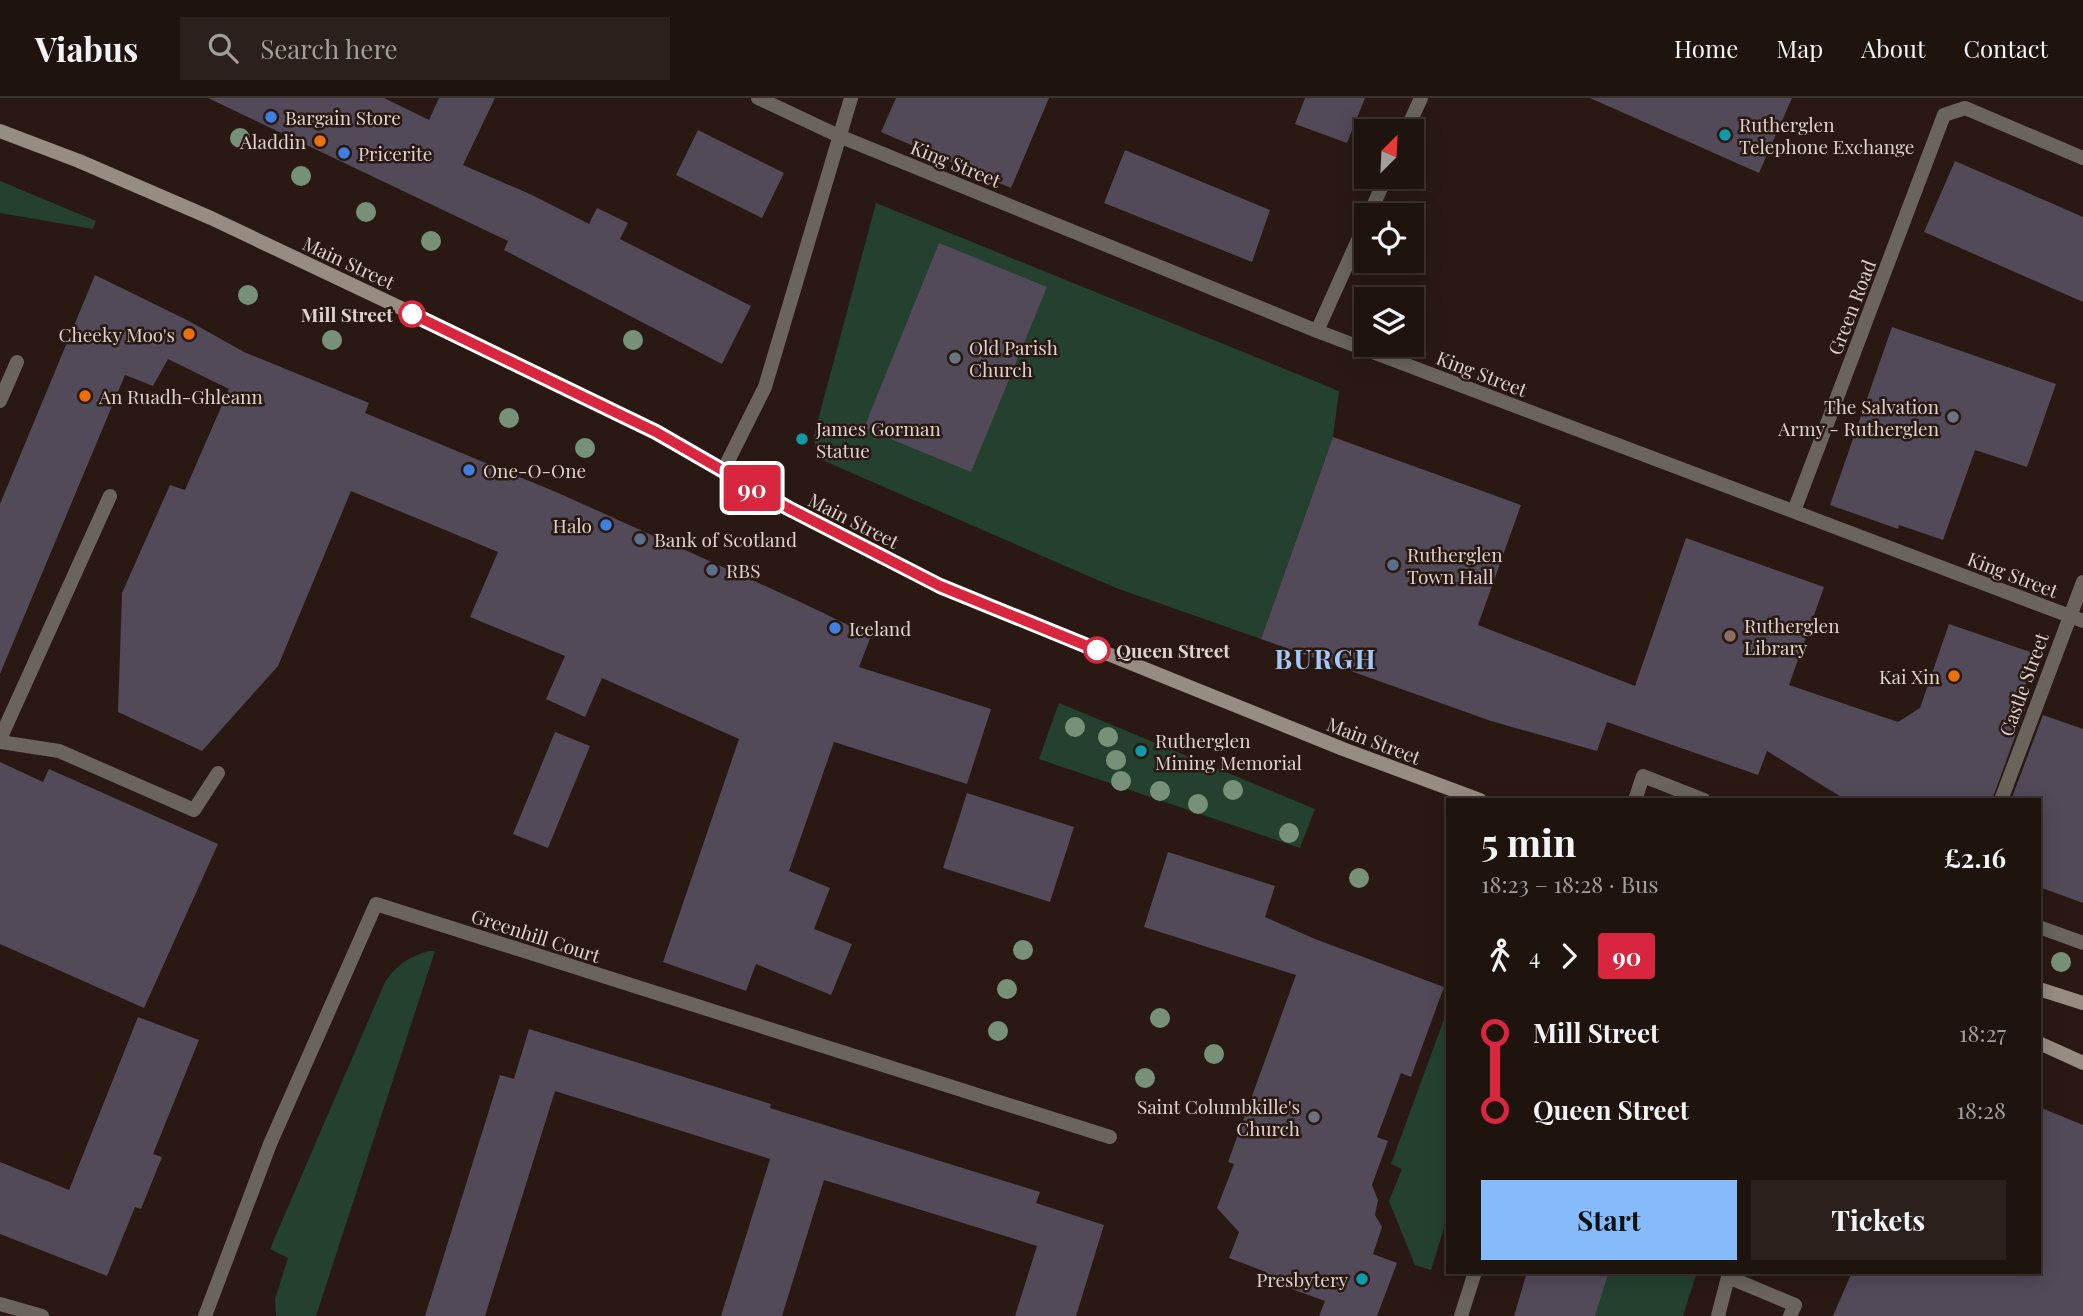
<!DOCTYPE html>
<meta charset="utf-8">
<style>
body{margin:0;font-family:"Playfair Display",serif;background:#2c201c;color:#f1f3f6;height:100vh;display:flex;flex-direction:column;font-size:26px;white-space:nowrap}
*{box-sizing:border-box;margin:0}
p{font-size:23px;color:#a19e9e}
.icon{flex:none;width:38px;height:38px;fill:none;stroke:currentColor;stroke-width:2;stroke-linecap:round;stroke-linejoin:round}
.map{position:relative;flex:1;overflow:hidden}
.details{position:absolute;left:1446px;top:700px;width:595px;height:476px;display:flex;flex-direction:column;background:#1f130e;border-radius:0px;box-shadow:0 4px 18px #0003,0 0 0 2px #3c322e}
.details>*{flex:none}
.badge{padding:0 14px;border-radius:5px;font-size:24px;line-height:46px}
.needle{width:46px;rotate:24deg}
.buttons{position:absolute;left:1354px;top:21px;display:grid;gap:14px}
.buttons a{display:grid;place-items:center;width:70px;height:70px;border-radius:0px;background:#1f130e;box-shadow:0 4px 18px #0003,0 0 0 2px #3c322e;font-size:35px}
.map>.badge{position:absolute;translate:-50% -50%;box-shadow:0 0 0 4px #fff}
.legs{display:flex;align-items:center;gap:10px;height:77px;padding:0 35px;font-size:23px}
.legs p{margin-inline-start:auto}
.headline{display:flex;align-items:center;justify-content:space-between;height:119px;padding:0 35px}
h1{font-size:38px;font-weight:700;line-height:52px}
.action{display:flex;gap:14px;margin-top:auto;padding:14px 35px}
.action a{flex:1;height:80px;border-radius:0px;background:#86bbfb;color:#111;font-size:28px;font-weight:700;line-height:80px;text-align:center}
.action a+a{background:#2c201c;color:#f1f3f6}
ul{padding:0 35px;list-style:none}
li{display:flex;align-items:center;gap:24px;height:77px;font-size:26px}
li i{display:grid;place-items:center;width:10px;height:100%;margin:0 9px;background:currentColor}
li i::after{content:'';width:18px;height:18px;margin:-9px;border:5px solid;border-radius:50%;background:#1f130e}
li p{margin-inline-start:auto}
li:first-child i{background:linear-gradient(#0000 50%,currentColor 0)}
li:last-child i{background:linear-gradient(currentColor 50%,#0000 0)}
header{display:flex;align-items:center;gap:42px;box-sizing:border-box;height:98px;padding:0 35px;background:#1f130e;border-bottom:2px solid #3c322e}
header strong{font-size:33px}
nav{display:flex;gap:38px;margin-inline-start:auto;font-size:24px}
.search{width:490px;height:63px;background:#2c201c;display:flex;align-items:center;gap:18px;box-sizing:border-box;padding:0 24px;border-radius:0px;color:#a19e9e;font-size:26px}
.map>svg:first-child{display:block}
</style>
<header>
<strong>Viabus</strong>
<div class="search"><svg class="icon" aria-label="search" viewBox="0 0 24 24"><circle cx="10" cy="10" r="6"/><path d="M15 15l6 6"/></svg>Search here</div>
<nav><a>Home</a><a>Map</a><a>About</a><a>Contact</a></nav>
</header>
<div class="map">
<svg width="2083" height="1218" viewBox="0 0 2083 1218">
<rect width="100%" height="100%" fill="#291912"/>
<path fill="#24412f" d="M0,83L96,123L93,131L0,115Z
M876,105L1339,293L1333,339L1261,541L1116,490L822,362L813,341Z
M1059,605L1315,711L1300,750L1039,661Z
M429,853H435L316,1218H276L275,1201L288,1160L270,1151L385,884C397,867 408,859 429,853Z
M1447,913V1120L1431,1172L1415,1167L1389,1103L1402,1071L1391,1066Z
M1609,1174H1697L1683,1218H1595Z"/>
<path fill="#524959" d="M208,0H384L429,22L439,0H495L463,67L532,97L589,126L597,110L628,125L620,141L751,208L722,266L504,152L508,143Z
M896,0H1049L1011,90L881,34Z
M1305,0H1365L1347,45L1295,26Z
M1590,0H1792L1759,75Z
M698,32L784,75L762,120L676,77Z
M1125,52L1270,112L1252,164L1104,105Z
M1955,63L2083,119V204L1924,134Z
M939,145L1047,189L971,374L864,330Z
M95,177L187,222L244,254L369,305L365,315L556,394L794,501L871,538L859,569L991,611L967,686L834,644L789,773L830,790L814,831L852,846L831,897L756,866L746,893L663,864L739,641L602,580L585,619L546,601L565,558L470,519L498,454L351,393L278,568L202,653L118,614L122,495L170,387L185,392L229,291L168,261L153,288L125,277L0,576V406Z
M1892,229L2056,286L2027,369L1975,352L1943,442L1899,427L1898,431L1830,407Z
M1333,339L1521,407L1478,527L1635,588L1686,440L1824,489L1789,587L1898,624L1920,610L1949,526L2036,556L2018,609L2025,611L1992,702H1846L1767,653L1758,677L1607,624L1597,653L1491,623L1261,541Z
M2043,617L2083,631V805L2039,789V702H2011Z
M555,634L590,648L548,750L513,736Z
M0,664L43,684L49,671L218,746L144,910L0,846Z
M967,695L1074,729L1050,804L943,770Z
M1168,754L1275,788L1265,819L1315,841L1444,889L1411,979L1401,975L1377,1039L1388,1043L1372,1087L1378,1102L1375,1117L1382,1129L1373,1156L1397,1165L1377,1218H1319L1325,1203L1264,1181L1266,1174L1229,1160L1239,1134L1217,1110L1234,1066L1228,1064L1296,877L1144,829Z
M138,919L199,942L153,1056L162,1059L141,1111L135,1109L107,1178L0,1136V1064L69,1092Z
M529,931L771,1006L770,1010L1040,1094L1036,1105L1104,1127L1076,1218H1015L1037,1148L824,1082L782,1218H721L770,1061L555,993L485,1218H425L500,977L514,981Z
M2039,1009L2083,1027V1218H1833L1852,1174H2039Z
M1527,1174H1609L1595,1218H1514Z"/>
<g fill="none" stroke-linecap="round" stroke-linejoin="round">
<path stroke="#6a645d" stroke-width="14" d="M0,641L110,398
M0,644L59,653L194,712L218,675
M1718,1218L1728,1179L1795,1207L1790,1218"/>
<path stroke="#6a645d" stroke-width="14" d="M1635,702L1643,678L1704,702
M2001,702L2083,484
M2039,829L2083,845"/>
<path stroke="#6a645d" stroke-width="14" d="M758,0L839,38L1317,233L2083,523
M1406,33L1421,0
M1369,117L1386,79
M1317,233L1367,122
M0,303L17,264
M723,373L765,289L851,0
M1794,413L1944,17L1965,10L2083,60
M0,1206L42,1218
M205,1218L270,1046L376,806L1110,1039
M1461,1218L1475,1174"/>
<path stroke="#968c81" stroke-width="14" d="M0,33L79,63L211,120L462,239L656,334L787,410L940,488L1343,651L1480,702
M2039,891L2083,905
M2039,945L2083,965"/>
</g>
<g fill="#779078">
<circle cx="240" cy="40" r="10"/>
<circle cx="301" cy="78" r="10"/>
<circle cx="366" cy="114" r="10"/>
<circle cx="431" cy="143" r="10"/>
<circle cx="248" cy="197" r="10"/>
<circle cx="332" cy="242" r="10"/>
<circle cx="633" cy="242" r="10"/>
<circle cx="509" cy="320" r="10"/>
<circle cx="585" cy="350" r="10"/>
<circle cx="1075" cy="629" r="10"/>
<circle cx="1108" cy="639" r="10"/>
<circle cx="1116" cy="662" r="10"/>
<circle cx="1121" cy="683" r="10"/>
<circle cx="1233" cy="692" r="10"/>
<circle cx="1160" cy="693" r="10"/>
<circle cx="1198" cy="706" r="10"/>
<circle cx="1289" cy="735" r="10"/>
<circle cx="1359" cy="780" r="10"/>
<circle cx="1023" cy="852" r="10"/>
<circle cx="2061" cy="864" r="10"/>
<circle cx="1007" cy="891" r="10"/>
<circle cx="1160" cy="920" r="10"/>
<circle cx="998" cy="933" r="10"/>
<circle cx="1214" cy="956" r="10"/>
<circle cx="1145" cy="980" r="10"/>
</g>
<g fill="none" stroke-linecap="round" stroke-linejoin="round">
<g stroke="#fff" stroke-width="16">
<path id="line-1" d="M412,216L656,334L788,410L940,488L1097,552"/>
</g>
<use href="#line-1" stroke="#d7263d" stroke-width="10"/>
</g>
<g fill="#3f7fe0" stroke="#291912" stroke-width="2.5">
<circle cx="271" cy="19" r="7"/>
<circle cx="344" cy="55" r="7"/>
<circle cx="469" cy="372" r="7"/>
<circle cx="606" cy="427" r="7"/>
<circle cx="835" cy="530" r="7"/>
</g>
<g fill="#0f9aa8" stroke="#291912" stroke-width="2.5">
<circle cx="1725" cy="37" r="7"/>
<circle cx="802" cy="341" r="7"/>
<circle cx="1141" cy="653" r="7"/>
<circle cx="1362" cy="1181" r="7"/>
</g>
<g fill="#e8710a" stroke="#291912" stroke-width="2.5">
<circle cx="320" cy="43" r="7"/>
<circle cx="189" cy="236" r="7"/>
<circle cx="85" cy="298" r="7"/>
<circle cx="1954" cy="578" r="7"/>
</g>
<g fill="#fff" stroke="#d7263d" stroke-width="3.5">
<circle cx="412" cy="216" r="12"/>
<circle cx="1097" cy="552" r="12"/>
</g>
<g fill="#6b7280" stroke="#291912" stroke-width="2.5">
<circle cx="955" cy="260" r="7"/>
<circle cx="1953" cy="319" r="7"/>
<circle cx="1314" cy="1019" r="7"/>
</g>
<g fill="#5c6f8a" stroke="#291912" stroke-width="2.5">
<circle cx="640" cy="441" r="7"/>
<circle cx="1393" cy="467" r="7"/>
<circle cx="712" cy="472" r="7"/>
</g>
<circle fill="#8d6e63" stroke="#291912" stroke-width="2.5" cx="1730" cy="538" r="7"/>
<g text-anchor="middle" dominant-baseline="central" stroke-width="5" stroke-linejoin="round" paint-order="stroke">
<g font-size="19" fill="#ded2ce" stroke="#291912" text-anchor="start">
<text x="285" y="19">Bargain Store</text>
<text x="1739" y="26">Rutherglen<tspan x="1739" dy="22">Telephone Exchange</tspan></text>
<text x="306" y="43" text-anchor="end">Aladdin</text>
<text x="358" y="55">Pricerite</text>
<text x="175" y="236" text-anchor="end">Cheeky Moo's</text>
<text x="969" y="249">Old Parish<tspan x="969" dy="22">Church</tspan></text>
<text x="99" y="298">An Ruadh-Ghleann</text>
<text x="1939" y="308" text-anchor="end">The Salvation<tspan x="1939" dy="22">Army - Rutherglen</tspan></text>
<text x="816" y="330">James Gorman<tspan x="816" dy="22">Statue</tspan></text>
<text x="483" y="372">One-O-One</text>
<text x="592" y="427" text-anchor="end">Halo</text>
<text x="654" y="441">Bank of Scotland</text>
<text x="1407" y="456">Rutherglen<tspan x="1407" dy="22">Town Hall</tspan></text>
<text x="726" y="472">RBS</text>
<text x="1744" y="527">Rutherglen<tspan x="1744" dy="22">Library</tspan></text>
<text x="849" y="530">Iceland</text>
<text x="1940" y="578" text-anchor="end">Kai Xin</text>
<text x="1155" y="642">Rutherglen<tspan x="1155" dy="22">Mining Memorial</tspan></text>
<text x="1300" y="1008" text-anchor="end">Saint Columbkille's<tspan x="1300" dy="22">Church</tspan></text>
<text x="1348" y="1181" text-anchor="end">Presbytery</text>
</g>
<g font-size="19" fill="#ded2ce" stroke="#291912">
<text transform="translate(956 65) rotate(22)">King Street</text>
<text transform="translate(349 164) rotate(25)">Main Street</text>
<text transform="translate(1851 209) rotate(-69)">Green Road</text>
<text transform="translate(1482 275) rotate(21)">King Street</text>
<text transform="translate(854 422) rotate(27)">Main Street</text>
<text transform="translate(2013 476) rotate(21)">King Street</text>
<text transform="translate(2023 586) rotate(-70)">Castle Street</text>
<text transform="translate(1374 642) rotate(21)">Main Street</text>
<text transform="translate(536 837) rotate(18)">Greenhill Court</text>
</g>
<g font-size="19" font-weight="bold" fill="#ded2ce" stroke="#291912" text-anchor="end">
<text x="393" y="216">Mill Street</text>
<text x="1116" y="552" text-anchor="start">Queen Street</text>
</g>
<g font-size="26" font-weight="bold" letter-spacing="2" fill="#a2c9f9" stroke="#291912">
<text x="1326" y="560">BURGH</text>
</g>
</g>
</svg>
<div class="buttons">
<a><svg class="needle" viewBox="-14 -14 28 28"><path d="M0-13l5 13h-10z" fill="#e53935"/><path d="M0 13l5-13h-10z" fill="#a19e9e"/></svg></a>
<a><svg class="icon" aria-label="locate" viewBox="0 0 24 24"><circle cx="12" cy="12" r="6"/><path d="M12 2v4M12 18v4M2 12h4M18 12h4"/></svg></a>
<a><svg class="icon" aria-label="layers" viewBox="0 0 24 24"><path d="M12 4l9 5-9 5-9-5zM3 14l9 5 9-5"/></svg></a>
</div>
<b class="badge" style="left:752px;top:390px;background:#d7263d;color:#fff">90</b>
<section class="details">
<div class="headline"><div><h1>5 min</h1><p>18:23 – 18:28 · Bus</p></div><b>£2.16</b></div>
<div class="legs"><svg class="icon" aria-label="walk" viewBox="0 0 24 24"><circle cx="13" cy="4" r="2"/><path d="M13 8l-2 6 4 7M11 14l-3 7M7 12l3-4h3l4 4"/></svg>4<svg class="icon" aria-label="forward" viewBox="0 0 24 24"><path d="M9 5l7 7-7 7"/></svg><b class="badge" style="background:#d7263d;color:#fff">90</b></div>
<ul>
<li><i style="color:#d7263d"></i><b>Mill Street</b><p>18:27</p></li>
<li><i style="color:#d7263d"></i><b>Queen Street</b><p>18:28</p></li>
</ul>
<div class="action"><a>Start</a><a>Tickets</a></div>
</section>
</div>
